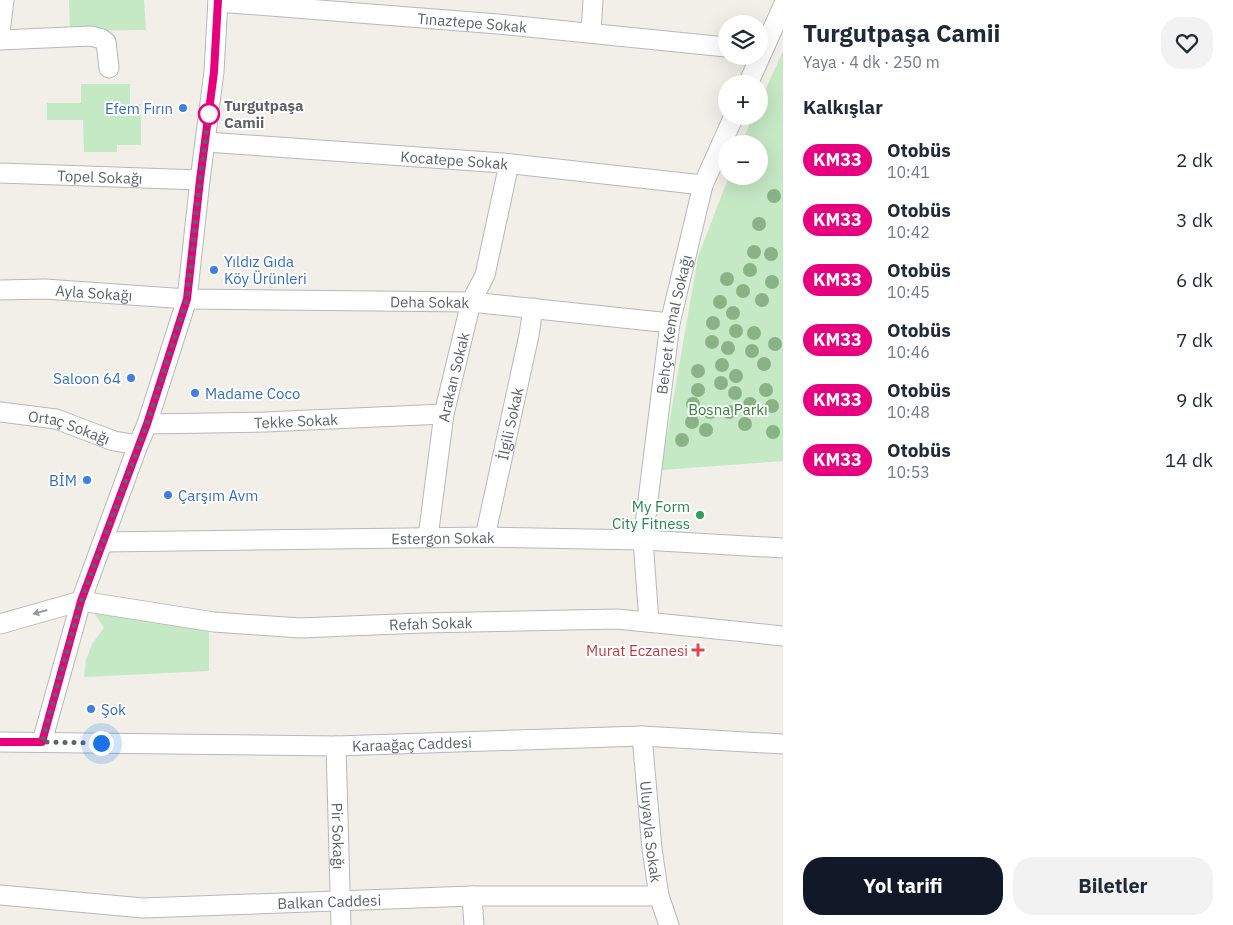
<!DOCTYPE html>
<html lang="tr">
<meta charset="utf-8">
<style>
body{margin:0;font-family:"IBM Plex Sans",sans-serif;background:#f2f2f3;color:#1f2937;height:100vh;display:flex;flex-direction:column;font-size:19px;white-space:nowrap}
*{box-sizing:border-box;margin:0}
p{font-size:16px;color:#747a83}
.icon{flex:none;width:28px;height:28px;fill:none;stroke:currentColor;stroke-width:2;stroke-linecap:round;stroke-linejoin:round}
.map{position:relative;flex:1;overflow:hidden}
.panel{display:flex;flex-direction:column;background:#fff;width:450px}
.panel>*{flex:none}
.badge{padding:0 10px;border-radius:16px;font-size:18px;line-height:32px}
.tools{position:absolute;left:718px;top:15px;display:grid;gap:10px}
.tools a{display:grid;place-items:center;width:50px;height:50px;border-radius:50%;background:#fff;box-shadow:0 5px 20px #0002;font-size:25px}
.you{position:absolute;width:25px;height:25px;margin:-12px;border:4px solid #fff;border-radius:50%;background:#1a73e8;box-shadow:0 0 0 8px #1a73e833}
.map>.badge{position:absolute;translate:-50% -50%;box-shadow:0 0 0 2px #fff}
h2{padding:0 20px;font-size:19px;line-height:45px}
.round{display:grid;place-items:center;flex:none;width:52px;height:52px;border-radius:20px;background:#f2f2f3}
.head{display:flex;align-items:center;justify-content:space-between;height:85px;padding:0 20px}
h1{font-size:24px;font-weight:700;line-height:38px}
.primary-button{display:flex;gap:10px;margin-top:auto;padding:10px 20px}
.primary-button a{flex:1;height:58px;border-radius:20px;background:#111827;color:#fff;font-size:20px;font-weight:700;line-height:58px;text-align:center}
.primary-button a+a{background:#f2f2f3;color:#1f2937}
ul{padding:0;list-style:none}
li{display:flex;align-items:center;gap:15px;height:60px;padding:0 20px}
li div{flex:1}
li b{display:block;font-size:19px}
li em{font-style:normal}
li .badge{min-width:55px;font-weight:700;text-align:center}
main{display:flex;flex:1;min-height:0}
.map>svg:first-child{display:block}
</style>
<main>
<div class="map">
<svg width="783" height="925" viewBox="0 0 783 925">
<rect width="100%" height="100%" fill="#f1efe8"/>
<path fill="#c5e8c5" d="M69,0H144L146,30L70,31Z
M783,51V461L661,470L698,257L729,176H759V144H741L753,116H759V104Z
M81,84H130V104H141V145H117V152H84L83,120H47V103H81Z
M93,611L209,630V671L84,677L86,660L92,644L104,628Z"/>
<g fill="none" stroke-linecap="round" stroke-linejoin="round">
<g stroke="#b5b8bc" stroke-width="21">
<g id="minor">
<path id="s1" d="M218,2L498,24L726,47"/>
<path d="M591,32L593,0"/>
<path d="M0,33L4,0"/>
<path d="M0,40L91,36L102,39L106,42L109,68"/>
<path d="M748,84L783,6"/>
<path id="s2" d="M206,142L503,163L703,185"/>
<path id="s3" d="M0,173L200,180"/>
<path id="s4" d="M0,290L45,289L187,299L471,302L670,323"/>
<path id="s5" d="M0,412L56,419L114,441L138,445"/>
<path id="s6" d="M147,424L265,422L444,414"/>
<path id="s7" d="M428,537L444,414L471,302L485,275L509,164"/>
<path id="s8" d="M485,537L529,335L533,308"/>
<path id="s9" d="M103,542L485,537L643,540L783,548"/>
<path id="s10" d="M649,622L643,540L670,323L703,185L734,116"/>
<path id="s11" d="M0,624L81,601L214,622L299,628L423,623L617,619L783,636"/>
<path id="s12" d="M642,736L652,849L659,896L669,925"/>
<path id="s13" d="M0,742L336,746L642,736L783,744"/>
<path d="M42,742L81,601L138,445L147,424L187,299L200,180L214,72L218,0"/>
<path id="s14" d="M336,746L341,925"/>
<path id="s15" d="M0,895L143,908L472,896H659"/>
<path d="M472,896L474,925"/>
</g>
</g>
<use href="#minor" stroke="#fff" stroke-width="19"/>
</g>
<g fill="#89b387">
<circle cx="774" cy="196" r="7"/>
<circle cx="759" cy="224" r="7"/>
<circle cx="754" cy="252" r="7"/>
<circle cx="771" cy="254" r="7"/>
<circle cx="750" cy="270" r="7"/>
<circle cx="727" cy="279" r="7"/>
<circle cx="772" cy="282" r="7"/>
<circle cx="743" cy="291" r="7"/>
<circle cx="762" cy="300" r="7"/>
<circle cx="720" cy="302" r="7"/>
<circle cx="733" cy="313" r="7"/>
<circle cx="713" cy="323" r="7"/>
<circle cx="736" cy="331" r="7"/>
<circle cx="754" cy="333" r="7"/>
<circle cx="712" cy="342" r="7"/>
<circle cx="775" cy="344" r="7"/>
<circle cx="728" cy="348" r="7"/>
<circle cx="752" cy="351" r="7"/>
<circle cx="764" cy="364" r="7"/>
<circle cx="722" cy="365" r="7"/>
<circle cx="698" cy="371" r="7"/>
<circle cx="736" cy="376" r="7"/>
<circle cx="721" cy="383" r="7"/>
<circle cx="698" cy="390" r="7"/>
<circle cx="766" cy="390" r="7"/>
<circle cx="735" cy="393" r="7"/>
<circle cx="693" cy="404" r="7"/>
<circle cx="750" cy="404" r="7"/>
<circle cx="772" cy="406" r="7"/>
<circle cx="710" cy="412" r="7"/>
<circle cx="729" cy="412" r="7"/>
<circle cx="692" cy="422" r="7"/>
<circle cx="745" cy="424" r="7"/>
<circle cx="706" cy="430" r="7"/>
<circle cx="773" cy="432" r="7"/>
<circle cx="682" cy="440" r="7"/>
</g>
<defs><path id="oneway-solid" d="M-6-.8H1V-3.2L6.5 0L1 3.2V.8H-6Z" transform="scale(1.25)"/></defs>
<use fill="#979a9d" href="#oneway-solid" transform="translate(40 612) rotate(164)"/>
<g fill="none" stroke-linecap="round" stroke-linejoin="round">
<g stroke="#fff" stroke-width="11">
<path id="line" d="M0,742H42L81,601L147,424L187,299L200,180L214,72L218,0"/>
</g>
<use href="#line" stroke="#e6007e" stroke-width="8"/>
<path stroke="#5f6368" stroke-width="5" stroke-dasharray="0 9" d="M101,743L42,742L81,601L147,424L187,299L200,180L210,107L209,114"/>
</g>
<g fill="#3f7fe0" stroke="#fff" stroke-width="2">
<circle cx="183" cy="108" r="5"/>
<circle cx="214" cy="270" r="5"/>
<circle cx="131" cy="378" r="5"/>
<circle cx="195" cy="393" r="5"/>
<circle cx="87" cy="480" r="5"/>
<circle cx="168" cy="495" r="5"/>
<circle cx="91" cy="709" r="5"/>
</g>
<circle fill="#fff" stroke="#e6007e" stroke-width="2.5" cx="209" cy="114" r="10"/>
<circle fill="#2e9e5b" stroke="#fff" stroke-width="2" cx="700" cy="515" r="5"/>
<path fill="#e0444e" stroke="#fff" stroke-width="2" d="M695.5 642.5h5v5h5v5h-5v5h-5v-5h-5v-5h5z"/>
<g text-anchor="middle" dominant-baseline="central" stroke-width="4" stroke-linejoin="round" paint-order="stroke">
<g font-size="15" fill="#5f6368" stroke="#fff">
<text stroke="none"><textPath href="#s1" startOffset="255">Tınaztepe Sokak</textPath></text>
<text stroke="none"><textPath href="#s2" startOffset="249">Kocatepe Sokak</textPath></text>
<text stroke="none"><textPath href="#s3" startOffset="100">Topel Sokağı</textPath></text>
<text stroke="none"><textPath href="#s4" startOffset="94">Ayla Sokağı</textPath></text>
<text stroke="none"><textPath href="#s4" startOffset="430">Deha Sokak</textPath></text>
<text stroke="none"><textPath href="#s10" startOffset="300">Behçet Kemal Sokağı</textPath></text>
<text stroke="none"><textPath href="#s7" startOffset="162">Arakan Sokak</textPath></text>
<text stroke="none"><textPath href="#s6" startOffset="149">Tekke Sokak</textPath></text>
<text stroke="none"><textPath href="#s8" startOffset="116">İlgili Sokak</textPath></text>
<text stroke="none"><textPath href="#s5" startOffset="71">Ortaç Sokağı</textPath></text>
<text stroke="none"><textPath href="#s9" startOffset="340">Estergon Sokak</textPath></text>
<text stroke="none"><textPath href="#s11" startOffset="436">Refah Sokak</textPath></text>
<text stroke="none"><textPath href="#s13" startOffset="412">Karaağaç Caddesi</textPath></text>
<text stroke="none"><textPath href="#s12" startOffset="96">Uluyayla Sokak</textPath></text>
<text stroke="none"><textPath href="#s14" startOffset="90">Pir Sokağı</textPath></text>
<text stroke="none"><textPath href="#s15" startOffset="330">Balkan Caddesi</textPath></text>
</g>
<g font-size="15" font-weight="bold" fill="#5f6368" stroke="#fff" text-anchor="start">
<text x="224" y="105">Turgutpaşa<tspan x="224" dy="17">Cami̇i̇</tspan></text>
</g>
<g font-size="15" fill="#366cbe" stroke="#fff" text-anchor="start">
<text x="173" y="108" text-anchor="end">Efem Fırın</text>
<text x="224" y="261">Yıldız Gıda<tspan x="224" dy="17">Köy Ürünleri</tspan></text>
<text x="121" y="378" text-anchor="end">Saloon 64</text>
<text x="205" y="393">Madame Coco</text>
<text x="77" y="480" text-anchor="end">BİM</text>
<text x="178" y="495">Çarşım Avm</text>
<text x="101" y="709">Şok</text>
</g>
<g font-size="15" fill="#348238" stroke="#fff">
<text x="728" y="409">Bosna Parkı</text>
</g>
<g font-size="15" fill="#27864d" stroke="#fff" text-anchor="end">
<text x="690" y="506">My Form<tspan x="690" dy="17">City Fitness</tspan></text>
</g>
<g font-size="15" fill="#be3a42" stroke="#fff" text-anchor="end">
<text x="688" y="650">Murat Eczanesi</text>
</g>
</g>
</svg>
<div class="tools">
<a><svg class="icon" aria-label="layers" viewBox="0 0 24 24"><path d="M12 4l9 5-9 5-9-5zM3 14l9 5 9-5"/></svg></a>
<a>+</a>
<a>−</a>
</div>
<div class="you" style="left:101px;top:743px"></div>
</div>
<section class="panel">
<div class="head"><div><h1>Turgutpaşa Cami̇i̇</h1><p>Yaya · 4 dk · 250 m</p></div><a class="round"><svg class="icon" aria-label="heart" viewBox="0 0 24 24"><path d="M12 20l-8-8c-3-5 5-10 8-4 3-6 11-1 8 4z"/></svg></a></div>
<h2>Kalkışlar</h2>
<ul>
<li><span class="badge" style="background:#e6007e;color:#fff">KM33</span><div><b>Otobüs</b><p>10:41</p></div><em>2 dk</em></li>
<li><span class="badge" style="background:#e6007e;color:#fff">KM33</span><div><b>Otobüs</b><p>10:42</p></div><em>3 dk</em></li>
<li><span class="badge" style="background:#e6007e;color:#fff">KM33</span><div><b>Otobüs</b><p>10:45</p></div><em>6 dk</em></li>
<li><span class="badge" style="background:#e6007e;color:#fff">KM33</span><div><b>Otobüs</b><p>10:46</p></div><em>7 dk</em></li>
<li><span class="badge" style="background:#e6007e;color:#fff">KM33</span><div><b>Otobüs</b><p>10:48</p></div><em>9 dk</em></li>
<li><span class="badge" style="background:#e6007e;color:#fff">KM33</span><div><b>Otobüs</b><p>10:53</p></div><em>14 dk</em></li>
</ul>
<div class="primary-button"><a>Yol tarifi</a><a>Biletler</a></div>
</section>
</main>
